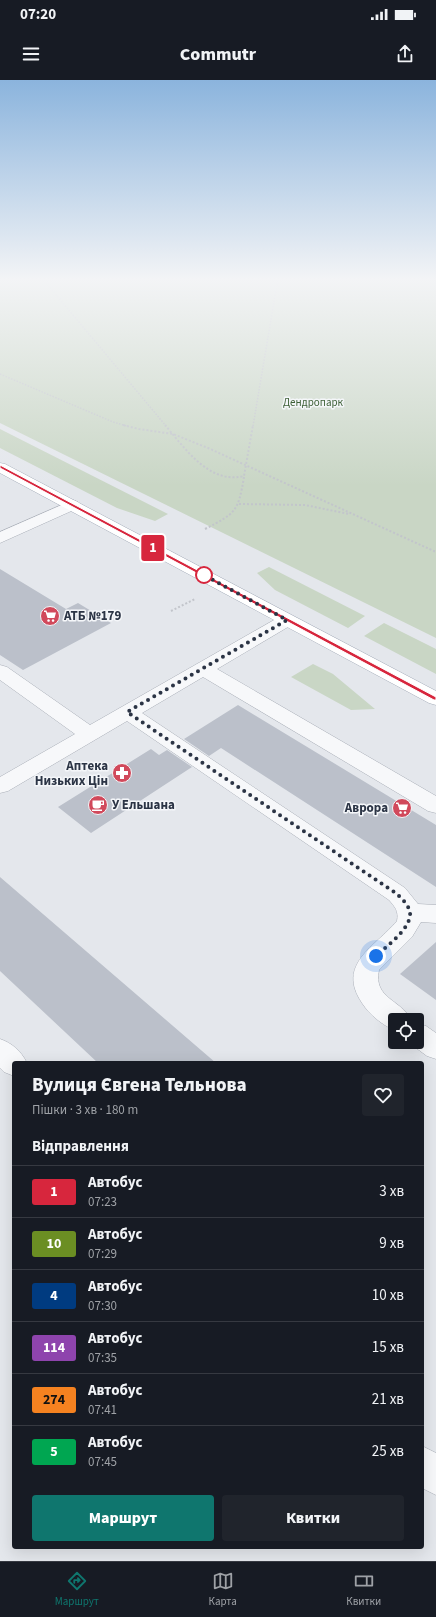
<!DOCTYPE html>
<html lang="uk">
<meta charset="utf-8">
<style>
body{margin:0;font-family:"Source Sans 3",sans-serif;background:#20242c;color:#f1f3f6;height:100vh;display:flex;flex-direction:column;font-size:15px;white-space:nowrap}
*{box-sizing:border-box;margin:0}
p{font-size:13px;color:#9ea1a6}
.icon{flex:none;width:22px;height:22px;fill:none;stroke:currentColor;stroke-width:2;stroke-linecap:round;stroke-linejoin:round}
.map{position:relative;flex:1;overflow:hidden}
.drawer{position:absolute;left:12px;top:981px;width:412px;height:488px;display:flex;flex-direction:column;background:#171b24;border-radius:4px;box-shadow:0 4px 16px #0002}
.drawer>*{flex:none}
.badge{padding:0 8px;border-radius:3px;font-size:14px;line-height:26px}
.fabs{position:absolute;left:388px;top:933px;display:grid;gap:8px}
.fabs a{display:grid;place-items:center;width:36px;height:36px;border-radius:4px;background:#171b24;box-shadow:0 4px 16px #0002;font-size:20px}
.you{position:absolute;width:20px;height:20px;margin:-10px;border:3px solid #fff;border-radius:50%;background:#1a73e8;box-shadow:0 0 0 6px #1a73e833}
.map>.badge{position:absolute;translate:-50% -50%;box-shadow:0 0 0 2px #fff}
h2{padding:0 20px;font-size:15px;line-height:36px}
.round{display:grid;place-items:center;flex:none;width:42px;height:42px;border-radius:4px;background:#20242c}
.headline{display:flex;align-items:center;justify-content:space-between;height:68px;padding:0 20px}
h1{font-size:19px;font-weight:800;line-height:30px}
.primary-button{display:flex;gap:8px;margin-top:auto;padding:8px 20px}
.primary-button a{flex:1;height:46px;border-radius:4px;background:#0f766e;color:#fff;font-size:16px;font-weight:800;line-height:46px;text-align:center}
.primary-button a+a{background:#20242c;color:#f1f3f6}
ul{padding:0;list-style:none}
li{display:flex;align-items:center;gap:12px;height:52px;padding:0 20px;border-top:1px solid #363941}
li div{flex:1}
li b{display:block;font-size:15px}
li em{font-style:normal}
li .badge{min-width:44px;font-weight:700;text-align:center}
.status{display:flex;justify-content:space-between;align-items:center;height:28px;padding:0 20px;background:#171b24;direction:ltr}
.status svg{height:11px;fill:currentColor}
header{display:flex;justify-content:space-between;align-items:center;height:52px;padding:0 20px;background:#171b24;font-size:18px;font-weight:800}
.tabs{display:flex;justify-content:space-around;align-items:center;height:56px;border-top:1px solid #363941;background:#171b24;font-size:11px;color:#9ea1a6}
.tabs a{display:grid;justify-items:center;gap:2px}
.tabs .active{color:#0f766e}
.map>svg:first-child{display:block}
</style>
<div class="status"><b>07:20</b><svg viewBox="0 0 49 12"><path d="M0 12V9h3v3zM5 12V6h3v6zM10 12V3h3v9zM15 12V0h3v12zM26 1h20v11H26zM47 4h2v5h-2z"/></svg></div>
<header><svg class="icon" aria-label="menu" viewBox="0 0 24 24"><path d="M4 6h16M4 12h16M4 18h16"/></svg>Commutr<svg class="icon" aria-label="share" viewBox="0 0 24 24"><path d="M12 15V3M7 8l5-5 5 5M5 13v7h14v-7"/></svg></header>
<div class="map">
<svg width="436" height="1481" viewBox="0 0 436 1481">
<rect width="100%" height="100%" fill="#e4e7ec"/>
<path fill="#c9d6c5" d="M0,198H436V558L0,343Z
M0,349L168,434L155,441L117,428L0,368Z
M269,487L365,536L348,548L275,510L257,493Z
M384,543L436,569V594L364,556Z
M313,584L333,594L375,629L351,630L291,597Z"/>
<path fill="#bbc0ca" d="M0,489L66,529L78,523L111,543L23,590L0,575Z
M238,625L436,745V807L221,668L209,676L184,659Z
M151,669L159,675L167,670L192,687L91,753L58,727Z
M0,797L216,983H98L0,891Z
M436,862V920L400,894Z"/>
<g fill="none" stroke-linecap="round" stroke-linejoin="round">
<g stroke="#a9aeb7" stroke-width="1">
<path id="minor" d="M73,420L78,422L81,425L78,428L0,463V452Z
M287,535L293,536L296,540L293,544L217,589L436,716V733L428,731L203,597L142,633L405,808L418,824L436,825V843L421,842L412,857L379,890C373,919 401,919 411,940H395V950C383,946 369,934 362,923C336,884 375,867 397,841C399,831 395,827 389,820L127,641L8,711L0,713V697L75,654L0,600V585L7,587L90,645L281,536Z
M417,943L426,946L436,953V979L427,976L408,962H417Z
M0,959C12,963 21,971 27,983H14V996L4,992L0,988Z
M422,1366L436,1373V1415L422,1408Z"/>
</g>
<g stroke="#a3abb8" stroke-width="1">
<path id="major" d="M0,383L5,384L436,611V625L429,623L0,393Z"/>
</g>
<path stroke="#c2c5cb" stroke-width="1.5" stroke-dasharray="1.5 1.5" stroke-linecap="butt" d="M42,198L166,346
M436,202V206
M0,294L113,342L127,346
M253,346L278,198"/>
<path stroke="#c2c5cb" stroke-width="2" stroke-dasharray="2 2" stroke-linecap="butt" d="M123,345L139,349L173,354L208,368L436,472
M165,345C184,367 209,405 244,396L253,345
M239,424L305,425L349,434
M205,449C236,433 238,432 244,397
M171,531L195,519"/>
<use href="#minor" fill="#f7f8fa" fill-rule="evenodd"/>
<use href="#major" fill="#fff" fill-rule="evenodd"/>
</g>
<linearGradient id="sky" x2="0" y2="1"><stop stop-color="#8bb4dd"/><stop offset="0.49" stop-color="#f3f4f6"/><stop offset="1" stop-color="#f3f4f6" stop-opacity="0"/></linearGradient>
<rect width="436" height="406" fill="url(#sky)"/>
<path fill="#d7263d" stroke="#fff" d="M0,385L436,617V620H434L0,388Z"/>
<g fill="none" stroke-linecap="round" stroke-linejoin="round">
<path stroke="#2b3445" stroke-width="4" stroke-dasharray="0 7.2" d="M204,495L202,494L287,540L127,632L397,814C402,819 408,824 410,832C412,848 387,866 376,876"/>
</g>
<defs>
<g id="supermarket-disc" transform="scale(1)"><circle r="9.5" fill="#d1495b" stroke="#f4f6f9"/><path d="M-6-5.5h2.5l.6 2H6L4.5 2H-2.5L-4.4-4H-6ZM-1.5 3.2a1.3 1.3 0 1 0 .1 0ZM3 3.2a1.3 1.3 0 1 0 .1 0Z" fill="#fff"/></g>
<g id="pharmacy-disc" transform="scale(1)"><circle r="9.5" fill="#d1495b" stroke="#f4f6f9"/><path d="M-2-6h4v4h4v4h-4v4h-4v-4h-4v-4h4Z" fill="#fff"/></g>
<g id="cafe-disc" transform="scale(1)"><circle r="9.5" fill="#d1495b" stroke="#f4f6f9"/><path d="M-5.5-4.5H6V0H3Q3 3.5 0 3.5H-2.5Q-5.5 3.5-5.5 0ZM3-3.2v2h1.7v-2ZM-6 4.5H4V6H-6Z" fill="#fff"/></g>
</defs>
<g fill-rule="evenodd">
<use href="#supermarket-disc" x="50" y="536"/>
<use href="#pharmacy-disc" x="122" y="693"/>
<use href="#cafe-disc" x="98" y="725"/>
<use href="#supermarket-disc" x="402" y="728"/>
</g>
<circle fill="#fff" stroke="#d7263d" stroke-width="2" cx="204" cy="495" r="8"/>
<g text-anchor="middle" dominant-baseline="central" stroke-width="3" stroke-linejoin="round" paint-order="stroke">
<g font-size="11" fill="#3f6138" stroke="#f4f6f9">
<text x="313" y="322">Дендропарк</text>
</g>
<g font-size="13" font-weight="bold" fill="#2b3445" stroke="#f4f6f9" text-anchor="start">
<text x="64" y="536">АТБ №179</text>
<text x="108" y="686" text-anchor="end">Аптека<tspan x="108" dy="15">Низьких Цін</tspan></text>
<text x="112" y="725">У Ельшана</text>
<text x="388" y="728" text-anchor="end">Аврора</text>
</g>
</g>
</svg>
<div class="fabs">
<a><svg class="icon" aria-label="locate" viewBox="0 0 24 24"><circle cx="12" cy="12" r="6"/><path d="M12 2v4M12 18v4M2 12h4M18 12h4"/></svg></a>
</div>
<div class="you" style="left:376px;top:876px"></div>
<b class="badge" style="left:153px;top:468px;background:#d7263d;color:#fff">1</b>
<section class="drawer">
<div class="headline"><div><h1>Вулиця Євгена Тельнова</h1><p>Пішки · 3 хв · 180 m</p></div><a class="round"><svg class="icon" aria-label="heart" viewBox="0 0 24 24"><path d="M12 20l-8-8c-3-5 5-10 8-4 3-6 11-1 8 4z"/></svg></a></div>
<h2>Відправлення</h2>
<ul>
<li><span class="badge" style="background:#d7263d;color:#fff">1</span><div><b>Автобус</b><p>07:23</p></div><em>3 хв</em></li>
<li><span class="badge" style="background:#6b8e23;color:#fff">10</span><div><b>Автобус</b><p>07:29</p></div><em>9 хв</em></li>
<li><span class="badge" style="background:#003b80;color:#fff">4</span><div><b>Автобус</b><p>07:30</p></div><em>10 хв</em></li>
<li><span class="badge" style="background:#8e44ad;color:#fff">114</span><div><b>Автобус</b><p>07:35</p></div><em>15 хв</em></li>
<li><span class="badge" style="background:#f58220;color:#111">274</span><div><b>Автобус</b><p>07:41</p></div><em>21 хв</em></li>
<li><span class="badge" style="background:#00a651;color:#fff">5</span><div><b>Автобус</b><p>07:45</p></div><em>25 хв</em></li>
</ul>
<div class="primary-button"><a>Маршрут</a><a>Квитки</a></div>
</section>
</div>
<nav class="tabs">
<a class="active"><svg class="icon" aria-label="directions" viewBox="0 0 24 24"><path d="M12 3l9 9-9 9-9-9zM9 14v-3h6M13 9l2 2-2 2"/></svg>Маршрут</a>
<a><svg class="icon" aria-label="map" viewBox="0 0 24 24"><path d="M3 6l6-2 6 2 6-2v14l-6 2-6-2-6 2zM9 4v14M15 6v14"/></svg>Карта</a>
<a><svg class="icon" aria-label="tickets" viewBox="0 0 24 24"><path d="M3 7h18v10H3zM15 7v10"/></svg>Квитки</a>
</nav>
